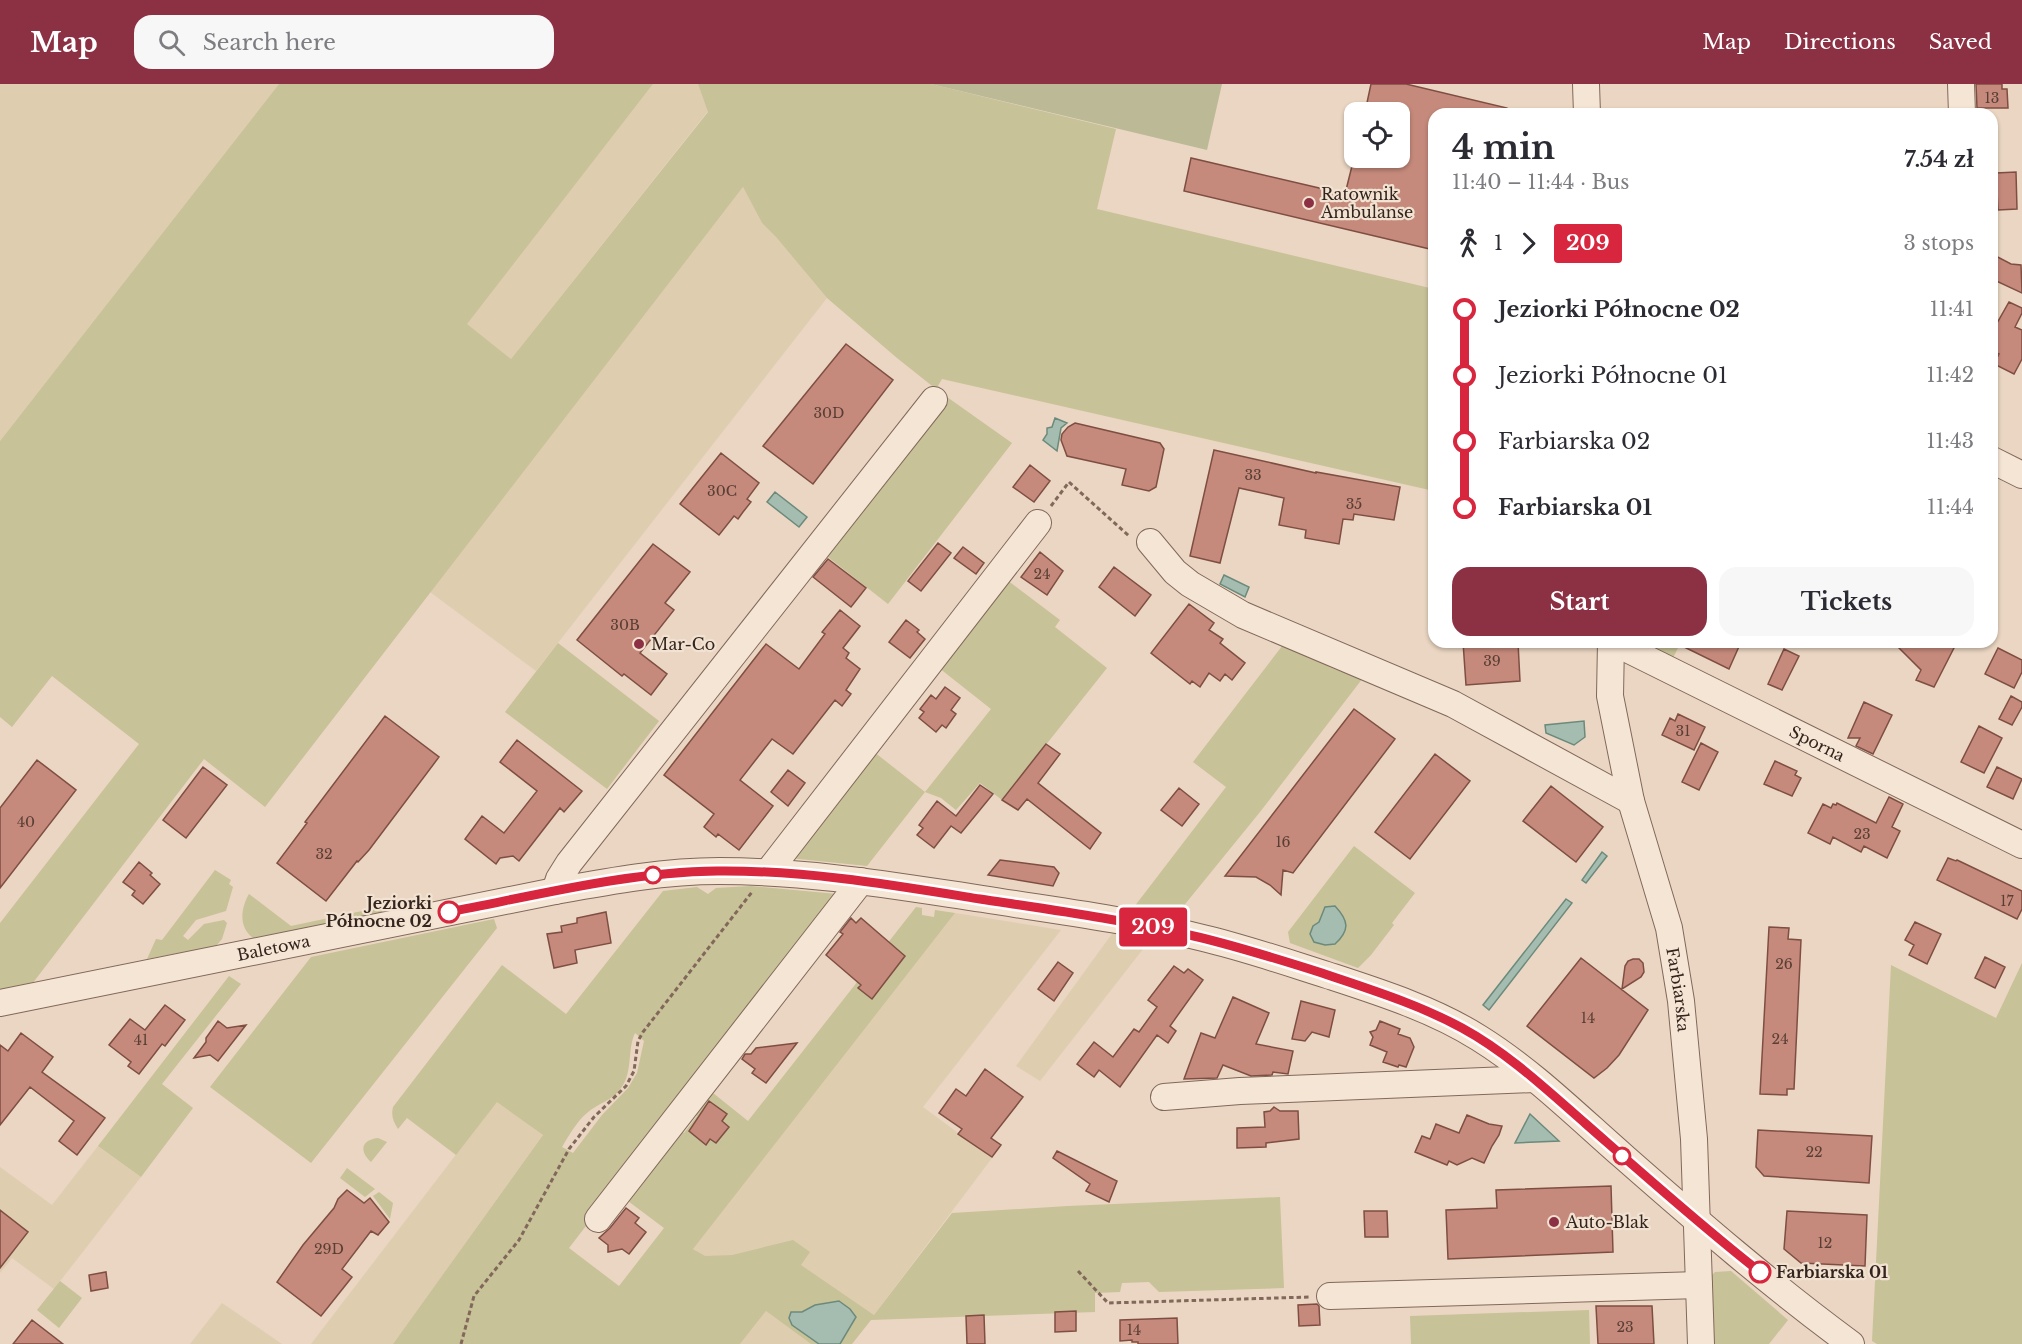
<!DOCTYPE html>
<meta charset="utf-8">
<style>
body{margin:0;font-family:"Libre Baskerville",serif;background:#f7f7f7;color:#2b2b33;height:100vh;display:flex;flex-direction:column;font-size:22px;white-space:nowrap}
*{box-sizing:border-box;margin:0}
p{font-size:20px;color:#7c7c81}
.icon{flex:none;width:33px;height:33px;fill:none;stroke:currentColor;stroke-width:2;stroke-linecap:round;stroke-linejoin:round}
.map{position:relative;flex:1;overflow:hidden}
.details{position:absolute;left:1428px;top:24px;width:570px;height:540px;display:flex;flex-direction:column;background:#fff;border-radius:18px;box-shadow:0 2px 4px #0004}
.details>*{flex:none}
.badge{padding:0 12px;border-radius:4px;font-size:21px;line-height:39px}
.tools{position:absolute;left:1344px;top:18px;display:grid;gap:12px}
.tools a{display:grid;place-items:center;width:66px;height:66px;border-radius:12px;background:#fff;box-shadow:0 2px 4px #0004;font-size:30px}
.map>.badge{position:absolute;translate:-50% -50%;box-shadow:0 0 0 3px #fff}
.legs{display:flex;align-items:center;gap:9px;height:66px;padding:0 24px;font-size:20px}
.legs p{margin-inline-start:auto}
.overview{display:flex;align-items:center;justify-content:space-between;height:102px;padding:0 24px}
h1{font-size:33px;font-weight:700;line-height:45px}
.action{display:flex;gap:12px;margin-top:auto;padding:12px 24px}
.action a{flex:1;height:69px;border-radius:18px;background:#8c3044;color:#fff;font-size:24px;font-weight:700;line-height:69px;text-align:center}
.action a+a{background:#f7f7f7;color:#2b2b33}
ul{padding:0 24px;list-style:none}
li{display:flex;align-items:center;gap:21px;height:66px;font-size:22px}
li i{display:grid;place-items:center;width:9px;height:100%;margin:0 8px;background:currentColor}
li i::after{content:'';width:15px;height:15px;margin:-8px;border:4px solid;border-radius:50%;background:#fff}
li p{margin-inline-start:auto}
li:first-child i{background:linear-gradient(#0000 50%,currentColor 0)}
li:last-child i{background:linear-gradient(currentColor 50%,#0000 0)}
header{display:flex;align-items:center;gap:36px;box-sizing:border-box;height:84px;padding:0 30px;background:#8c3044;color:#fff}
header strong{font-size:28px}
nav{display:flex;gap:33px;margin-inline-start:auto;font-size:21px}
.search{width:420px;height:54px;background:#f7f7f7;display:flex;align-items:center;gap:15px;box-sizing:border-box;padding:0 21px;border-radius:18px;color:#7c7c81;font-size:22px}
.map>svg:first-child{display:block}
</style>
<header>
<strong>Map</strong>
<div class="search"><svg class="icon" aria-label="search" viewBox="0 0 24 24"><circle cx="10" cy="10" r="6"/><path d="M15 15l6 6"/></svg>Search here</div>
<nav><a>Map</a><a>Directions</a><a>Saved</a></nav>
</header>
<div class="map">
<svg width="2022" height="1260" viewBox="0 0 2022 1260">
<rect width="100%" height="100%" fill="#ead6c2"/>
<path fill="#dfcdb0" d="M0,0H279L0,357Z
M653,0H698L708,27L511,275L466,240Z
M743,103L762,139L776,153L827,214L536,587L430,508Z
M955,829L1061,846L923,1023L992,1074L874,1231L800,1181L755,1166L732,1171L705,1173L692,1164Z
M1114,847L1142,854L1147,860L1040,997L1016,982Z
M497,1017L543,1051L393,1260H311Z
M98,1062L141,1093L54,1205L12,1174L0,1189V1083L52,1121Z
M222,1219L282,1260H190Z
M766,1227L811,1260H740Z"/>
<path fill="#c7c297" fill-rule="evenodd" d="M279,0H653L467,240L511,275L708,28L698,0H931L1116,45L1097,125L1434,205V407L942,295L936,305L897,274L827,214L776,153L762,139L743,103L265,723L204,675L32,900L0,907V839L139,660L52,592L12,643L0,633V357Z
M947,313L1012,359L888,520L824,470Z
M1003,493L1060,536L1055,543L1107,584L1002,716L980,699L956,726L941,714L925,708L867,782L789,774L869,664L925,708L991,625L934,580Z
M1286,557L1325,571L1329,583L1342,588L1366,590L1260,728L1177,830L1175,831L1134,823L1226,703L1193,678Z
M1635,558H1681L1672,576Z
M558,559L659,637L607,705L505,628Z
M1354,762L1415,809L1392,839L1394,841L1371,871L1358,884L1290,859L1288,848Z
M215,786L231,796L229,800L233,803L226,827L196,836L183,852L188,856L204,840L224,836L227,839L222,855L216,862L147,875L156,855L162,856Z
M751,802L837,810L697,998L569,1164L619,1202L664,1144L624,1114L677,1044L684,1049L697,1032L695,1030L708,1005L748,1037L916,823L922,824V831L934,833L935,826L955,829L693,1165L705,1172L732,1171L793,1156L810,1168L801,1181L874,1231L952,1129L1068,1122L1280,1113L1284,1204L1159,1208L1149,1198L1122,1199L1120,1208L1095,1209V1228L871,1236L852,1260H811L766,1227L740,1260H393L543,1051L497,1018L456,1071L407,1034L398,1045C393,1037 391,1032 393,1023L502,881L566,930L663,807L697,803L708,810L716,804ZM635,949L644,957L637,989L628,1004L602,1031L573,1069L562,1063C568,1053 577,1037 587,1029C598,1019 612,1017 621,1004C633,988 627,966 635,949Z
M249,810L291,842L386,822V828L253,854C238,843 241,824 249,810Z
M494,835L497,844L311,1079L210,1003L311,873Z
M2022,879V1260H1877L1872,1257L1891,881L1996,934Z
M229,892L241,900L162,1000L193,1024L141,1093L98,1062Z
M378,1054L387,1058L371,1078C359,1067 361,1056 378,1054Z
M347,1084L375,1105L365,1113L340,1094Z
M379,1108L393,1119L390,1135L373,1112Z
M1731,1187L1788,1236L1769,1260H1713L1709,1194L1715,1188Z
M60,1197L82,1214L59,1244L37,1226Z
M1589,1226L1590,1260H1411L1410,1232Z"/>
<path fill="#bcb996" d="M931,0H1222L1207,66Z"/>
<path fill="#a4bdb0" stroke="#6c8a7c" stroke-width="1.5" d="M1055,334L1067,339L1061,344L1057,367L1043,356L1047,350V344L1052,343Z
M775,408L807,433L799,443L767,418Z
M1224,491L1249,503L1245,513L1220,500Z
M1584,637L1585,653L1574,661L1546,649L1545,641Z
M1602,768L1607,772L1586,799L1582,796Z
M1566,815L1572,819L1489,926L1483,921Z
M1335,822C1349,837 1350,846 1335,860L1325,861L1314,858L1310,850L1313,842L1319,838L1325,823Z
M1530,1030L1559,1057L1515,1059Z
M839,1217L850,1225L856,1233L840,1260H819L792,1241L789,1234L791,1228H802L815,1221Z"/>
<path fill="#c58a7b" stroke="#7f4e43" stroke-width="1.5" d="M1371,0H1406L1507,24V30H1434V166L1184,107L1191,74L1345,110L1354,74H1400V28H1365Z
M1976,0H2002V5H2007L2008,24H1977Z
M2016,88L2017,125L1998,126L1996,89Z
M1992,170L2011,180L2021,181L2022,209L1992,195Z
M2009,218L2022,224V229L2015,243L2022,246V275L2014,290L1994,280L1999,270L1992,267V248Z
M846,260L893,296L813,400L763,362Z
M1075,339L1160,359L1164,365L1156,403L1149,407L1122,401L1126,385L1067,372L1061,356L1062,350L1068,343Z
M1214,366L1316,389V388L1400,403L1394,436L1354,430L1353,436L1343,435L1339,460L1305,454L1306,446L1279,441L1284,414L1239,404L1220,479L1190,472Z
M721,369L759,399L747,415L751,418L743,428L738,435L734,432L719,451L680,420Z
M1030,381L1050,397L1034,418L1013,403Z
M938,459L951,469L921,507L908,497Z
M653,460L690,488L665,519L674,526L640,569L667,590L651,611L624,590L622,592L577,556Z
M963,463L984,479L976,490L954,474Z
M1040,468L1063,487L1047,511L1021,493Z
M828,475L866,504L851,523L813,493Z
M1114,483L1151,511L1135,532L1099,503Z
M1189,520L1214,539L1209,546L1223,555L1220,559L1245,579L1232,596L1225,590L1220,597L1209,589L1200,603L1192,597L1190,600L1151,569Z
M840,526L860,542L843,564L849,569L846,574L860,585L846,606L851,610L842,622L835,616L793,670L772,655L740,696L773,722L739,766L718,750L716,753L704,743L714,730L664,691L766,560L799,585L825,550L822,548Z
M906,536L919,546L917,548L925,555L910,574L889,558Z
M1463,558H1518L1520,597L1466,601Z
M1674,558H1741L1729,585Z
M1893,558H1957L1934,603L1916,596L1921,586Z
M1998,564L2022,576V588L2014,604L1985,590Z
M1784,565L1799,572L1782,606L1768,600Z
M945,603L960,614L951,626L956,630L946,644L942,641L936,648L919,634L924,628L920,625L931,611L936,615Z
M2011,612L2022,618V623L2012,641L1999,635Z
M1864,618L1892,631L1873,670L1856,662L1860,654H1848Z
M1354,625L1395,655L1293,789L1283,786L1281,811L1270,801L1256,793L1225,792Z
M1678,630L1705,643L1694,666L1662,651L1670,634L1675,637Z
M385,632L439,673L369,766L358,778L357,777L326,817L277,779L307,739L305,738Z
M1979,642L2002,654L1984,689L1961,678Z
M517,656L582,707L564,728L560,724L519,777L513,772L500,774L496,780L465,755L482,732L504,749L537,707L500,678Z
M1701,659L1718,668L1699,706L1682,698Z
M1046,660L1060,670L1038,699L1101,749L1090,765L1027,715L1018,726L1002,716Z
M1435,670L1470,697L1410,775L1375,748Z
M37,676L76,706L0,804V724Z
M1775,677L1797,687L1795,691L1801,694L1792,712L1764,700Z
M203,683L227,701L186,754L163,736Z
M1997,683L2022,695L2013,715L1987,703Z
M788,686L805,699L788,722L771,708Z
M980,701L993,710L961,749L951,742L934,764L917,751L923,744L919,741L937,717L956,732Z
M1551,702L1603,743L1576,778L1523,737Z
M1179,704L1199,720L1182,742L1161,726Z
M1889,713L1903,720L1892,743L1900,747L1887,774L1864,762L1861,768L1833,753L1830,760L1808,749L1823,720L1831,724L1833,720L1836,721L1837,719L1876,739Z
M1948,774L1956,777L1957,776L2022,807V825L2017,835L1937,796Z
M1000,776L1054,783L1059,789L1053,802L988,791Z
M139,778L152,789L150,791L160,800L143,820L132,811L135,807L123,798Z
M606,828L611,859L575,866L577,879L554,884L547,850L562,848L561,842L577,839V834Z
M851,834L856,839L861,834L905,872L872,915L858,904L861,901L826,871L843,850L840,848Z
M1915,838L1941,850L1927,880L1909,871L1914,861L1905,856Z
M1769,843L1789,844L1788,855L1801,856L1794,1005H1787V1011L1760,1010Z
M1985,873L2005,883L1995,904L1975,894Z
M1581,874L1648,926L1619,971L1607,984L1594,994L1527,942Z
M1633,875H1639L1643,879L1644,888L1641,893L1622,905L1625,882L1628,877Z
M1058,878L1073,889L1054,917L1038,905Z
M1174,882L1184,889L1188,885L1203,896L1170,942L1176,947L1168,959L1157,951L1120,1003L1099,986L1094,993L1077,980L1094,958L1113,973L1134,945L1139,948L1157,923L1148,916Z
M1233,913L1269,929L1256,960L1293,967L1288,990L1273,988L1272,991L1251,992L1223,981L1217,994L1184,995L1201,949L1215,954Z
M1301,917L1335,926L1329,953L1312,948L1305,957L1292,955Z
M165,921L185,936L165,962L162,960L139,990L128,982L131,978L109,961L130,935L145,946Z
M218,937L227,944L246,941L218,977L210,971L194,974L206,958V954Z
M1380,937L1400,945L1398,950L1410,954L1414,963L1406,983L1399,981L1398,983L1383,978L1387,968L1370,961L1373,953L1370,948L1376,946Z
M21,949L53,973L42,988L105,1034L77,1071L59,1057L74,1037L30,1003L0,1041V961L8,967Z
M797,959L766,999L752,989L755,985L742,975L745,970H751L756,964Z
M985,985L1023,1013L991,1054L1001,1061L992,1073L958,1050L962,1045L939,1029L956,1005L966,1012Z
M709,1017L727,1030L722,1037L729,1043L716,1059L710,1055L706,1061L689,1047Z
M1274,1023L1280,1027H1298L1299,1055L1266,1059V1063L1237,1064V1044L1265,1043L1264,1028L1270,1027Z
M1467,1031L1489,1040L1502,1042L1499,1051L1492,1062L1484,1079L1472,1074L1457,1081L1449,1077L1447,1081L1415,1068L1422,1052L1430,1055L1436,1040L1459,1049Z
M1758,1046L1872,1052L1869,1099L1764,1092L1756,1083Z
M1057,1067L1117,1097L1109,1118L1086,1107L1090,1100L1053,1074Z
M1611,1102L1613,1168L1448,1175L1446,1126L1497,1124L1496,1106Z
M347,1106L364,1119L370,1114L389,1138L378,1151L371,1147L342,1185L352,1193L321,1232L277,1198L303,1161L334,1124L338,1115Z
M626,1124L639,1134L635,1139L646,1148L629,1170L622,1165L608,1168V1161L599,1154L610,1144Z
M0,1126L28,1148L0,1184Z
M1364,1127H1387L1388,1153H1365Z
M1787,1127L1867,1131L1865,1182L1801,1179L1784,1165Z
M106,1188L108,1204L91,1207L89,1191Z
M1317,1220L1319,1222L1320,1241L1299,1242L1298,1221Z
M1596,1222H1652L1654,1260H1598Z
M1076,1227V1247L1055,1248V1228Z
M984,1231L985,1260H967L966,1232Z
M1177,1234L1178,1260H1138V1258H1132V1256L1120,1257V1236Z
M32,1236L63,1260H13Z"/>
<g fill="none" stroke-linecap="round" stroke-linejoin="round">
<g stroke="#82685b" stroke-width="28">
<g id="minor">
<path d="M1586,0L1587,30"/>
<path d="M1961,0L1962,30"/>
<path d="M1992,376L2022,391"/>
<path d="M1150,458L1175,488L1190,500L1243,531L1453,620L1631,717"/>
<path id="s1" d="M1611,558L1610,612L1631,717L1669,844L1681,917L1694,1055L1701,1260"/>
<path id="s2" d="M1613,558L2022,761"/>
<path d="M768,788L1038,439"/>
<path d="M555,807L559,795L569,779L934,316"/>
<path id="s3" d="M0,919L555,807C610,797 664,787 719,787C809,787 895,802 983,815C1057,827 1131,836 1203,854C1245,864 1286,878 1327,891C1379,908 1433,925 1479,954C1532,987 1577,1032 1624,1073C1698,1138 1772,1202 1851,1260"/>
<path d="M1164,1013L1240,1007L1534,995"/>
<path d="M598,1135L861,797"/>
<path d="M1330,1212L1699,1201"/>
</g>
</g>
<path stroke="#82685b" stroke-width="3" stroke-dasharray="4.5 3" stroke-linecap="butt" d="M1051,422L1069,398L1129,452
M1078,1187L1108,1219L1310,1213
M461,1260L474,1212L519,1156L569,1065L594,1033L626,1002L634,987L638,957L643,948L752,808"/>
<use href="#minor" stroke="#f5e5d5" stroke-width="26"/>
</g>
<g fill="none" stroke-linecap="round" stroke-linejoin="round">
<g stroke="#fff" stroke-width="14">
<path id="line-1" d="M449,828C538,811 627,788 717,787C806,786 893,801 980,815C1053,826 1126,836 1198,853C1240,863 1281,876 1322,889C1369,905 1418,920 1462,944C1508,969 1547,1006 1586,1040C1643,1090 1700,1141 1760,1188"/>
</g>
<use href="#line-1" stroke="#d7263d" stroke-width="9"/>
</g>
<g fill="#8c3044" stroke="#f2e2d1" stroke-width="2">
<circle cx="1309" cy="119" r="6"/>
<circle cx="639" cy="560" r="6"/>
<circle cx="1554" cy="1138" r="6"/>
</g>
<g fill="#fff" stroke="#d7263d" stroke-width="3">
<circle cx="653" cy="791" r="8"/>
<circle cx="449" cy="828" r="10"/>
<circle cx="1622" cy="1072" r="8"/>
<circle cx="1760" cy="1188" r="10"/>
</g>
<g text-anchor="middle" dominant-baseline="central" stroke-width="4.5" stroke-linejoin="round" paint-order="stroke">
<g font-size="14" fill="#583e35">
<text x="1992" y="14">13</text>
<text x="829" y="329">30D</text>
<text x="1253" y="391">33</text>
<text x="722" y="407">30C</text>
<text x="1354" y="420">35</text>
<text x="1042" y="490">24</text>
<text x="625" y="541">30B</text>
<text x="1492" y="577">39</text>
<text x="1683" y="647">31</text>
<text x="26" y="738">40</text>
<text x="1862" y="750">23</text>
<text x="1283" y="758">16</text>
<text x="324" y="770">32</text>
<text x="2007" y="817">17</text>
<text x="1784" y="880">26</text>
<text x="1588" y="934">14</text>
<text x="1780" y="955">24</text>
<text x="141" y="956">41</text>
<text x="1814" y="1068">22</text>
<text x="1825" y="1159">12</text>
<text x="329" y="1165">29D</text>
<text x="1625" y="1243">23</text>
<text x="1134" y="1246">14</text>
</g>
<g font-size="16" fill="#33241e" stroke="#f2e2d1" text-anchor="start">
<text x="1321" y="110">Ratownik<tspan x="1321" dy="18">Ambulanse</tspan></text>
<text x="651" y="560">Mar-Co</text>
<text x="1566" y="1138">Auto-Blak</text>
</g>
<g font-size="16" fill="#33241e" stroke="#f2e2d1">
<text stroke="none"><textPath href="#s2" startOffset="228">Sporna</textPath></text>
<text stroke="none"><textPath href="#s3" startOffset="279">Baletowa</textPath></text>
<text stroke="none"><textPath href="#s1" startOffset="356">Farbiarska</textPath></text>
</g>
<g font-size="16" font-weight="bold" fill="#33241e" stroke="#f2e2d1" text-anchor="end">
<text x="432" y="819">Jeziorki<tspan x="432" dy="18">Północne 02</tspan></text>
<text x="1776" y="1188" text-anchor="start">Farbiarska 01</text>
</g>
</g>
</svg>
<div class="tools">
<a><svg class="icon" aria-label="locate" viewBox="0 0 24 24"><circle cx="12" cy="12" r="6"/><path d="M12 2v4M12 18v4M2 12h4M18 12h4"/></svg></a>
</div>
<b class="badge" style="left:1153px;top:843px;background:#d7263d;color:#fff">209</b>
<section class="details">
<div class="overview"><div><h1>4 min</h1><p>11:40 – 11:44 · Bus</p></div><b>7.54 zł</b></div>
<div class="legs"><svg class="icon" aria-label="walk" viewBox="0 0 24 24"><circle cx="13" cy="4" r="2"/><path d="M13 8l-2 6 4 7M11 14l-3 7M7 12l3-4h3l4 4"/></svg>1<svg class="icon" aria-label="forward" viewBox="0 0 24 24"><path d="M9 5l7 7-7 7"/></svg><b class="badge" style="background:#d7263d;color:#fff">209</b><p>3 stops</p></div>
<ul>
<li><i style="color:#d7263d"></i><b>Jeziorki Północne 02</b><p>11:41</p></li>
<li><i style="color:#d7263d"></i><span>Jeziorki Północne 01</span><p>11:42</p></li>
<li><i style="color:#d7263d"></i><span>Farbiarska 02</span><p>11:43</p></li>
<li><i style="color:#d7263d"></i><b>Farbiarska 01</b><p>11:44</p></li>
</ul>
<div class="action"><a>Start</a><a>Tickets</a></div>
</section>
</div>
